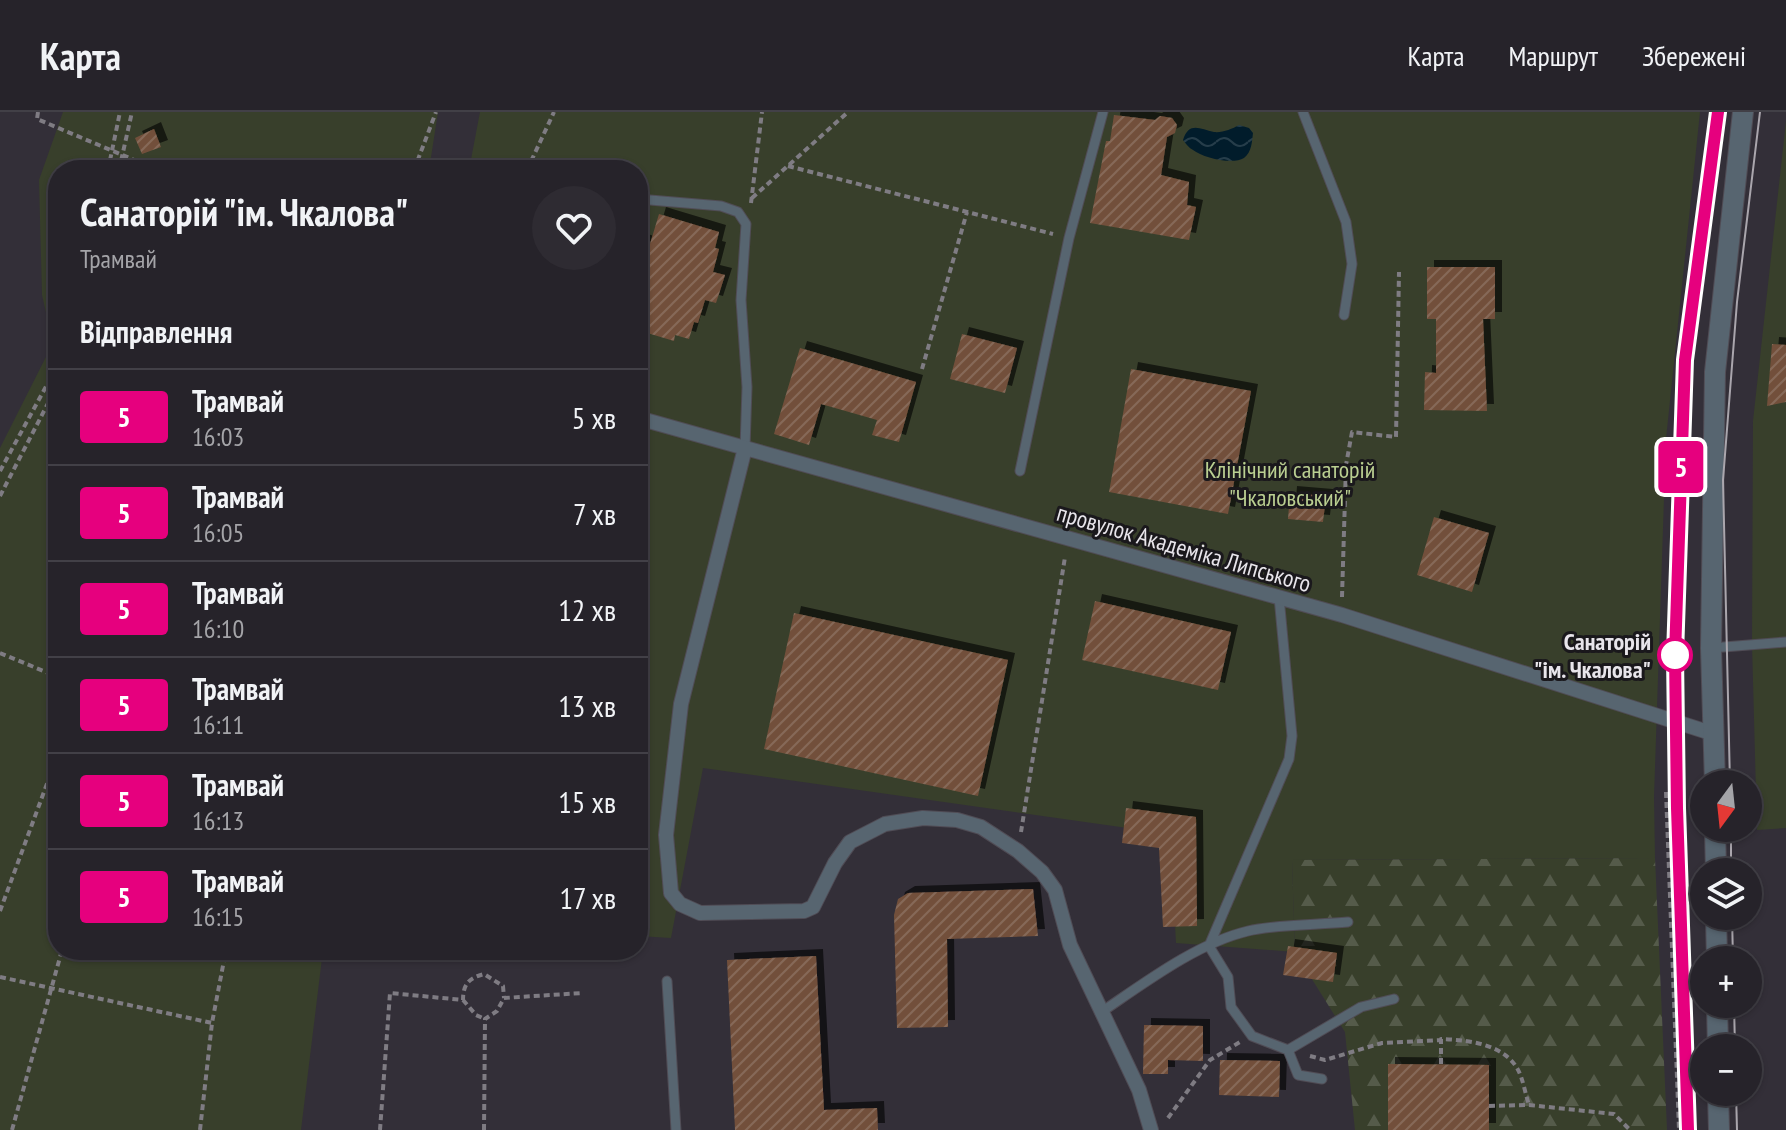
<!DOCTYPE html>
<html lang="uk">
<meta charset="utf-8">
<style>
body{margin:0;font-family:"PT Sans Narrow",sans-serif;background:#2e2b32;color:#f1f3f6;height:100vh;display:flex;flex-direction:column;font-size:30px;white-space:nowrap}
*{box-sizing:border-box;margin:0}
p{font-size:26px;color:#a4a4a8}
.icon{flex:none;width:44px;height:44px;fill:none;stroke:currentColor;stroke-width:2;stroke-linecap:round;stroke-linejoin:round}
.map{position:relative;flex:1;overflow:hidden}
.panel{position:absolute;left:48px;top:48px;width:600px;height:800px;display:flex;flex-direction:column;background:#26232a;border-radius:32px;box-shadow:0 2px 6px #0004,0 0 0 2px #424047}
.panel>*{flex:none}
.badge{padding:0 16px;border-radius:6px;font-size:28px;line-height:52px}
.needle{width:52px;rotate:195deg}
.fabs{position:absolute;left:1690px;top:658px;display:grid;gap:16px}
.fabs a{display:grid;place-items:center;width:72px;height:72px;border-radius:50%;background:#26232a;box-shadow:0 2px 6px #0004,0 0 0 2px #424047;font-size:40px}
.map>.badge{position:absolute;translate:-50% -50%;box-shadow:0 0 0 4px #fff}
h2{padding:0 32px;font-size:30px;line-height:72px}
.round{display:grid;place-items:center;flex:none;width:84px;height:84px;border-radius:42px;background:#2e2b32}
.headline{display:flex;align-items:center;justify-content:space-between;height:136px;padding:0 32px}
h1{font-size:38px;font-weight:800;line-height:60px}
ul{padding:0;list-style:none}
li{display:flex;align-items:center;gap:24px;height:96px;padding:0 32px;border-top:2px solid #424047}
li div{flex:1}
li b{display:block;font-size:30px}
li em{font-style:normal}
li .badge{min-width:88px;font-weight:700;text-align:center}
header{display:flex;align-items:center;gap:48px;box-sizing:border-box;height:112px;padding:0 40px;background:#26232a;border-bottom:2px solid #424047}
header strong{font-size:38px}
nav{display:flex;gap:44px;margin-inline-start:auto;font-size:28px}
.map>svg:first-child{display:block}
</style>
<header>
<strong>Карта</strong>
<nav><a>Карта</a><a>Маршрут</a><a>Збережені</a></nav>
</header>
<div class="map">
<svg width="1786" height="1018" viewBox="0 0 1786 1018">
<defs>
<pattern id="forest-firs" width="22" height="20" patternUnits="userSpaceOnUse" patternTransform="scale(2)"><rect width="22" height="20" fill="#383f2b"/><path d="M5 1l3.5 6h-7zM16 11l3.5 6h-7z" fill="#555b4a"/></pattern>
<pattern id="water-waves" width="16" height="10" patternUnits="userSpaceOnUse" patternTransform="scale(2)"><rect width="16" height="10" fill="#011c2b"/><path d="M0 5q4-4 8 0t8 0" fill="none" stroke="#263d4a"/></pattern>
<pattern id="building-hatch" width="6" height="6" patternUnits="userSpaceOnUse" patternTransform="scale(2)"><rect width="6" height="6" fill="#72503b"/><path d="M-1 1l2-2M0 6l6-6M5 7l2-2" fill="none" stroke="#866958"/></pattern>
<filter id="shadow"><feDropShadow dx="7" dy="-7" stdDeviation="0" flood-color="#0009"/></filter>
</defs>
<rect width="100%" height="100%" fill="#332f38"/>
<path fill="#383f2b" d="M63,0H438L429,58H58V838H323L301,1018H0V336L53,231L42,183L39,68Z
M480,0H1700L1666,327L1654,685L1655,746L1292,748L1295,840L1176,831L1170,722L703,656L671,826L638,824V58H469Z
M1786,9V716L1757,718L1752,532L1753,309Z"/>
<path fill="url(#forest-firs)" d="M1655,746L1667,1018H1355L1345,920L1295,840L1292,748Z"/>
<path fill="url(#water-waves)" d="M1239,13L1249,16L1253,21C1252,29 1252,40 1244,46C1233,53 1203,46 1193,38C1189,36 1186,32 1183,28C1189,9 1200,17 1214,20C1222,21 1232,17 1239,13Z"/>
<path fill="url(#building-hatch)" filter="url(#shadow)" d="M1114,3L1155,8L1160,4L1172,6L1177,13L1175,21L1167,25L1161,63L1189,70L1187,93L1196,95L1189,128L1090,111L1106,29H1110Z
M154,17L161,35L142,42L135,26Z
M659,102L719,120L715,136L719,137L713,160L725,163L716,191L705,188L698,211L694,210L689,227L675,223L674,229L644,220L646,214L638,212V128L650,132Z
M1427,155H1495V207H1483L1487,299L1424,298L1425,260L1436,261V207H1427Z
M962,222L1017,236L1005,281L950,267Z
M1772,232L1786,233V290L1767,294Z
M800,236L916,270L899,330L872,323L877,308L821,292L809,333L774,322Z
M1131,257L1251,279L1228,402L1109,380Z
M1290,381L1326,384L1323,410L1288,407Z
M1434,405L1489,421L1472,480L1417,463Z
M1095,489L1231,520L1218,578L1082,548Z
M794,501L1008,548L978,684L764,637Z
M1126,696L1196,705L1197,814L1163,815L1159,736L1122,731Z
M1033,777L1038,824L947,827L948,915L897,916L894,803L898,787L908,781Z
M1288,834L1337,841L1333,870L1283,863Z
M816,844L824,998L877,996L878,1018H735L727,848Z
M1144,913L1203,914V949L1168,948V962H1143Z
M1220,948L1280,949L1279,985L1219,983Z
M1388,952L1489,953V1018H1388Z"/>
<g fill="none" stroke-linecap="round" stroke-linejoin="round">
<g stroke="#504c55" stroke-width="11">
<path id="service" d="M1303,0L1346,110L1352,152L1344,203
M638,87L721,94L738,100L746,112L741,188L747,275L745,336
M1020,359L1069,126L1103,0
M1279,485L1292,624L1289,647L1209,834L1228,865L1231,895L1252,924L1288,938L1298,963L1322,967
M1711,536L1786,530
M667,869L676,1018
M1100,901C1143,872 1197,831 1248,819C1278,812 1317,813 1348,810
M1288,938L1361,895L1394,887"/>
</g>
<g stroke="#504c55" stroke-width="16">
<path id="pedestrian" d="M638,306L1342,503L1714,622
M745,336L681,592L666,723L671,781L680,792L700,801L804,799L813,795L835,751L850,730L885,712L923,706L957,708L981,715L1018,739L1042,760L1055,778L1070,833L1139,978L1151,1018"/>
</g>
<g stroke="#504c55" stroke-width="22">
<path id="tertiary" d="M1715,672L1711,536L1715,260L1743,0
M1715,716L1716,760
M1716,804L1717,848
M1717,892L1718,936
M1718,980L1719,1018"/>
</g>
<path stroke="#7f7c83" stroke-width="4" stroke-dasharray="6 4" stroke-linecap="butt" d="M38,0L37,7L158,58
M788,54L1053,122
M108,58L120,0
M119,58L132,0
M414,58L436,0
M527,58L554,0
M752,86L848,0
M751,91L762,0
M922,257L967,100
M0,359L49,269L58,249
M0,384L58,272
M1342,485L1346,353L1352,320L1396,325L1399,160
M0,541L58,565
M1666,680L1679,1018
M1021,720L1065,445
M0,799L58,642
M0,865L212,911
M463,888L476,903L485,907
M1310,944L1325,948L1382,931L1441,928
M1441,952V927C1466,928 1502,931 1517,956C1523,966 1525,981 1529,993
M1489,994L1529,993L1614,1002L1630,1018
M1168,1006L1210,948L1240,930
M12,1018L62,838
M200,1018L212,911L226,838
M380,1018L390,881L463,888C463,872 469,866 484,862L503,874L504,886
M484,1018L485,907L497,899L504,886L582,881"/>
<use href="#service" stroke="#576570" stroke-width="9"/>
<use href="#pedestrian" stroke="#576570" stroke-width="14"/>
<use href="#tertiary" stroke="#576570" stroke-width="20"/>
<path stroke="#aaa6ad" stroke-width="2" d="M1730,672L1723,368L1737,190L1760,0
M1731,716V760
M1732,804L1733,848
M1734,892L1735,936
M1736,980L1737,1018
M1688,1018L1677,696L1675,543L1685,248L1718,0"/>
</g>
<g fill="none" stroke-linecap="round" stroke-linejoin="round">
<g stroke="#fff" stroke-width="18">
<path id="line" d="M1688,1018L1677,696L1675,543L1685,248L1718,0"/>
</g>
<use href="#line" stroke="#e6007e" stroke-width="12"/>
</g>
<circle fill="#fff" stroke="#e6007e" stroke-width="4" cx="1675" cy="543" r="16"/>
<g text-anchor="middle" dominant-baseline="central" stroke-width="6" stroke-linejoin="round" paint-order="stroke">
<g font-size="24" fill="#bacf91" stroke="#1a181c">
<text x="1290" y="357">Клінічний санаторій<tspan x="1290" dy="28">"Чкаловський"</tspan></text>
</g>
<g font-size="24" fill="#e8e5eb" stroke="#1a181c">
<text transform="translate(1184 436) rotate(16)">провулок Академіка Липського</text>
</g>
<g font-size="24" font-weight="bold" fill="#e8e5eb" stroke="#1a181c" text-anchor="end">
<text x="1651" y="529">Санаторій<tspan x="1651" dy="28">"ім. Чкалова"</tspan></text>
</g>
</g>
</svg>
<div class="fabs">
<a><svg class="needle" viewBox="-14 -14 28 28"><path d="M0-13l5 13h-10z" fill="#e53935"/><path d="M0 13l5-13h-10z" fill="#a4a4a8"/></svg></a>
<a><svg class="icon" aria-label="layers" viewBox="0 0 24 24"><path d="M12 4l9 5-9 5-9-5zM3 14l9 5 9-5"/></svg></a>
<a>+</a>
<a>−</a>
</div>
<b class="badge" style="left:1681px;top:355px;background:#e6007e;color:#fff">5</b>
<section class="panel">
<div class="headline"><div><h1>Санаторій &quot;ім. Чкалова&quot;</h1><p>Трамвай</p></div><a class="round"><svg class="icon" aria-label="heart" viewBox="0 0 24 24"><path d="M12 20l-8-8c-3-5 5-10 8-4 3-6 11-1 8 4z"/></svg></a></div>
<h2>Відправлення</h2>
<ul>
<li><span class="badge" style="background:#e6007e;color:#fff">5</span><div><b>Трамвай</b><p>16:03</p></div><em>5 хв</em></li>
<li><span class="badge" style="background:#e6007e;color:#fff">5</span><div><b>Трамвай</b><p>16:05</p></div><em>7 хв</em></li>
<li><span class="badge" style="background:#e6007e;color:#fff">5</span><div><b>Трамвай</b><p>16:10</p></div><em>12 хв</em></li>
<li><span class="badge" style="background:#e6007e;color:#fff">5</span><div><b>Трамвай</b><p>16:11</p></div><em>13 хв</em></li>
<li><span class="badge" style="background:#e6007e;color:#fff">5</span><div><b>Трамвай</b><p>16:13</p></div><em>15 хв</em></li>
<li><span class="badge" style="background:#e6007e;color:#fff">5</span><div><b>Трамвай</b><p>16:15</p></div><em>17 хв</em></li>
</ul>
</section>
</div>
